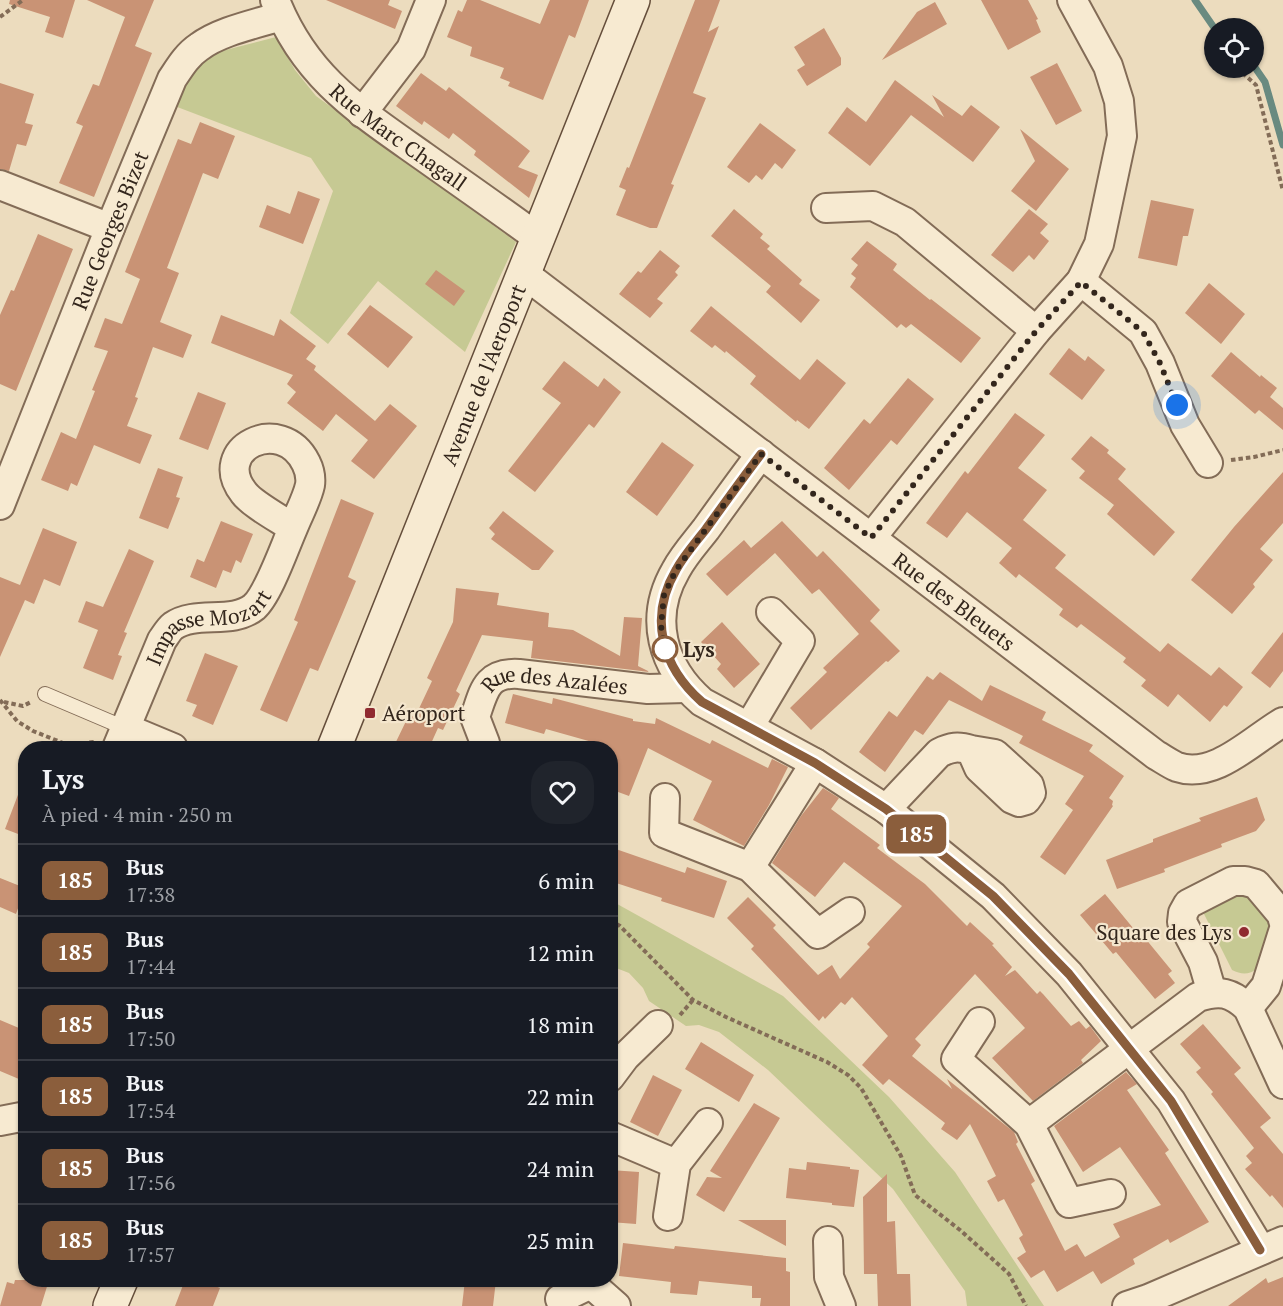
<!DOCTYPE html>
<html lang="fr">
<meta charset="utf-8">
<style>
body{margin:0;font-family:"PT Serif",serif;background:#20242c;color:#f1f3f6;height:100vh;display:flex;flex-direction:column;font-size:22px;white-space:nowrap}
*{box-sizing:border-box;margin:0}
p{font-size:20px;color:#9ea1a6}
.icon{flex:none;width:33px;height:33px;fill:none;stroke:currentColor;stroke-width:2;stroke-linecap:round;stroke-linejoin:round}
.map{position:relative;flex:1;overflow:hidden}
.sheet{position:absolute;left:18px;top:741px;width:600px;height:546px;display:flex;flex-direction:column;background:#171b24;border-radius:24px;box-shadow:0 2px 4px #0004}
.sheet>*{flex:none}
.badge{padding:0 12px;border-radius:9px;font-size:21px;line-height:39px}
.tools{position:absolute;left:1204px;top:18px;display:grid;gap:12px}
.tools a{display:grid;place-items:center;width:60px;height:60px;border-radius:50%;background:#171b24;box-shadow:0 2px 4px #0004;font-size:30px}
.you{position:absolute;width:30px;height:30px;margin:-15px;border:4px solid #fff;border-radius:50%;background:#1a73e8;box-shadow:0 0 0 9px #1a73e833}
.map>.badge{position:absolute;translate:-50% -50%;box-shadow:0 0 0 3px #fff}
.round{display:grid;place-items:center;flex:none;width:63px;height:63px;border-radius:24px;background:#20242c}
.overview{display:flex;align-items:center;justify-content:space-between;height:102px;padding:0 24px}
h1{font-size:28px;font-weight:700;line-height:45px}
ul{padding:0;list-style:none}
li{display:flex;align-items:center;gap:18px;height:72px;padding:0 24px;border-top:2px solid #363941}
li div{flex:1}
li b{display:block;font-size:22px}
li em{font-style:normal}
li .badge{min-width:66px;font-weight:700;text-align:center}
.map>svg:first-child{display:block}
</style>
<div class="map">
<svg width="1283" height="1306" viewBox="0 0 1283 1306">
<rect width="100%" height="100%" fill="#ecdcbe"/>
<path fill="#c6c993" d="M276,37L295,70L316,96L516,242L465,352L378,281L328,344L290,313L333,191L311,158L172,105L192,64L206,55Z
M1243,887L1274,916L1258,968C1249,975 1242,975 1232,970L1202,910Z
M610,900L783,996L889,1097L955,1172L1044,1306H967L965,1291L893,1189L768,1070L719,1032L699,1025L686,1026L649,1001L643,988L629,973L611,966Z"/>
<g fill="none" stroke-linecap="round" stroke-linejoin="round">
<path stroke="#698a80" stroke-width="7" d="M1195,0L1215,29
M1254,66L1265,82L1283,145"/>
</g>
<path fill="#c99375" d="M10,0H75L63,38L45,32L50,17L9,4Z
M87,0H154L135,46L152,53L94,197L59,183L83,126L76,123L93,84L99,86L125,17Z
M326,0H390L388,5L402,11L395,29Z
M467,0H480L540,24L550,0H589L575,38L569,35L543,100L508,86L510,82L500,78L504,68L470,56L472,47L447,37L458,10L462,12Z
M695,0H720L708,32L719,26L693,93L706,98L671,184L674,185L657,228H650L616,215L626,190L619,187L627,167L629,168Z
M981,0H1028L1038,19L1036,20L1041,32L1008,50Z
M935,2L947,24L882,60L917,12Z
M824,28L841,58V65L807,86L797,70L805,65L794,47Z
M1057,63L1082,111L1056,125L1030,77Z
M421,73L446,91L449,87L530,151L518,167L538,175L529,198L474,155L476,151L453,133L449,139L424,121L422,125L396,106Z
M895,80L944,117L932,95L962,116L971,105L1000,127L973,162L911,115L870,166L828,133L847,107L866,122Z
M0,83L34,94L25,123L33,125L26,146L17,144L9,171L0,169Z
M200,122L235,136L218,179L203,173L167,268L179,273L160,322L192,335L183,358L153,347L135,397L138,398L127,426L152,435L140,464L94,445L77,486L71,483L68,491L41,480L61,432L76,439L95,391L92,390L108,351L94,347L105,318L122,324L140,279L125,272L178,139L191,144Z
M760,123L796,150L782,169L775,163L762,180L756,175L749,183L727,167Z
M1020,129L1069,169L1036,211L1011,191L1035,161Z
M298,191L320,199L303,244L259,227L267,205L290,214Z
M1151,200L1194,209L1188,236H1183L1177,266L1138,258Z
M734,209L763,234L760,238L770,246L767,249L802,280L799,284L820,300L801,323L766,292L771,286L711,236Z
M1029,209L1048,224L1040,233L1049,241L1034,260L1029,255L1013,272L991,255Z
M38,234L73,249L16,391L0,384V315L11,290L14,291Z
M867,241L897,264L893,270L930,300L931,299L981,338L961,363L911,324L906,328L901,324L897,328L850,287L856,278L851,274L858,265L851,259Z
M660,250L680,266L675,272L678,275L657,299L663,303L650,318L619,294L638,271L641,273Z
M436,270L465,291L454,306L425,284Z
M1209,283L1245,314L1221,344L1185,313Z
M370,305L413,337L388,368L347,334Z
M711,306L800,380L817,359L846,383L809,429L797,420L796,422L750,384L756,376L726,351L725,353L715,345L712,348L690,331Z
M221,315L274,336L280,319L316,346L306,359L316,366L314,370L375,421L390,404L417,426L374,479L351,461L368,440L336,414L323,431L287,403L296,392L287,384L293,375L211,343Z
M1069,348L1085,361L1088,356L1105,370L1082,400L1049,374Z
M1231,352L1260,377L1261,375L1277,388L1270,397L1283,408V430L1259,410L1255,414L1211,376Z
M564,361L598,387L604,378L621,392L594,428L589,424L535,492L508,471L561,403L542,389Z
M908,378L934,399L897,445L891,440L849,490L824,468L864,419L870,424Z
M198,392L226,403L208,450L179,439Z
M1015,413L1045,435L1018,468L1047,490L1023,520L1066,555L1055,568L1160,652L1168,643L1211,676L1219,667L1243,687L1227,707L1224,705L1210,722L1178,694L1168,707L1141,686L1146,680L1123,662L1126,658L1081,624L1077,628L1059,615L1063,609L1019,574L1016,578L999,563L1012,548L967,512L947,538L926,523L965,471L968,474Z
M1091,436L1109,450L1107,453L1126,469L1118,479L1175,532L1154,556L1107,514L1114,505L1079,478L1085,471L1071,459Z
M662,442L694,465L657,516L626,492Z
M158,468L183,477L176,497L180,498L168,529L139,518Z
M1283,472V523L1260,549L1273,560L1253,584L1255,587L1232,614L1191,580L1234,527Z
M341,499L374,513L348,577L356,581L341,617L318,671L310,668L287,722L260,710L298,622L294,620Z
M503,511L554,551L539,570H532L491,539L495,534L489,528Z
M221,521L253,534L241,563L236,560L231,573L223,570L216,588L190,577L197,559L204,562Z
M782,521L817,557L823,551L880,610L870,621L900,651L888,662L886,661L811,730L790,708L827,672L823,668L859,634L819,589L812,594L775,553L727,596L706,574L744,540L751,548Z
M43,528L77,542L60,586L44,579L34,604L25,600L0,657V577L20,585Z
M129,549L154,561L124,632L127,633L118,655L122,656L113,680L83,668L98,630L78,622L86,601L103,607Z
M456,588L499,593L497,605L549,613L548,627L573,630L620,656L624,617L642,618L638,666L650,672L531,658L533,641L482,635L456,691L460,694L443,730L438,728L429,748H393L409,715L415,717L432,681L427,678L453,622Z
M722,622L760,664L734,688L717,669L721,664L701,642Z
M1283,632V671L1270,688L1251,673Z
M205,653L238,666L213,725L192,716L197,705L186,701Z
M940,672L982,701L990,685L1046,712L1042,720L1093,745L1089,751L1124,776L1109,798L1113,801L1112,805L1113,806L1065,875L1040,857L1073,810L1065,804L1084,776L1019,743L1023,736L949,700L923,735L915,730L885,772L859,752L889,711L897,717L927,676L933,680Z
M513,694L552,704L553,698L633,719V721L655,724L656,718L710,744L712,740L768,768L772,759L788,767L769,805L744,846L693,820L712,781L648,748L629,796L610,789V747L546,729L544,734L505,723Z
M24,779H26V837L5,829Z
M823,788L839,798L831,809L880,845L877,848L925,884L967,926L970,922L994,944L992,945L1012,967L1005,976L1015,970L1037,994L1040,991L1043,994L1071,1026L1079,1021L1086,1029L1090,1026L1101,1041L1081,1060L1083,1063L1033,1101L992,1058L1025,1028L975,974L915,1039L921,1045L912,1056L952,1089L947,1079L1014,1132L1018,1142L1016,1144L1035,1181L1031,1184L1065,1251L1077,1244L1085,1257L1120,1237L1113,1224L1161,1205L1120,1147L1083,1172L1054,1126L1126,1072L1137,1084L1127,1090L1169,1150L1165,1153L1209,1222L1170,1243L1168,1239L1133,1259L1135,1264L1101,1284L1093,1271L1057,1292L1044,1270L1031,1278L1017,1258L1026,1252L1019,1238L1023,1235L1004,1199L998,1202L987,1181L996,1176L970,1124L957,1140L941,1129L945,1123L889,1079L883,1085L862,1065L888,1036L852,997L845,1005L841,1002L825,1019L823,1016L819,1021L751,949L754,946L727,918L748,897L776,925L773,928L818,975L832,965L840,979L870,947L867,944L902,906L844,862L815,897L772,863L801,816Z
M1257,797L1265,820L1256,831L1221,844L1222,847L1164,869L1165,872L1117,889L1106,860L1153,842V839L1201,821L1199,818Z
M610,847L685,873L687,867L727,881L714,918L661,901L662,898L610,881Z
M0,878L25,888L16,914L0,907Z
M1105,894L1138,934L1140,932L1172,971L1168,974L1175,983L1155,999L1116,952L1113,954L1080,915Z
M0,1020L26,1031V1082L0,1071Z
M1203,1024L1241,1068L1234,1074L1271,1118L1260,1127L1283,1154V1208L1272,1195L1270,1197L1245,1169L1252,1163L1246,1156L1254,1148L1211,1094L1213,1092L1196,1072L1201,1068L1180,1044Z
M701,1042L754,1075L739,1102L685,1069Z
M653,1075L682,1090L658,1136L630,1122Z
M754,1103L780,1118L724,1212L696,1195L707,1177L722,1178L710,1171Z
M807,1162L850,1167V1169L859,1170L854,1207L832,1205V1203L786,1198L789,1168L806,1170Z
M610,1170L639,1172L636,1224L610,1222Z
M887,1174V1222L895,1221L897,1274H910L911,1306H878L877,1274H864L863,1197Z
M738,1220H786V1246Z
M623,1243L674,1249L675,1246L786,1258V1271L790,1272V1306H760L761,1298H752V1286L699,1281L697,1295L670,1293L671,1282L619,1276Z
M1283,1277V1306H1228L1266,1278L1268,1283Z
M15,1280H49L41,1306H0L7,1282L14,1284Z
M185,1280H200L220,1288L213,1306H175Z
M465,1280H496L493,1306H462Z"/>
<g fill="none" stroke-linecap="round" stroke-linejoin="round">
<g stroke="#836c57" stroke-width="16">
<path id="lane" d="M45,694L125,728"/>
</g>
<g stroke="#836c57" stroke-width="32">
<g id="street">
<path id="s1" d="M275,0C305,77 358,110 423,156C461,183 500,210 538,238"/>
<path d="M362,113L411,49L431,0"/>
<path d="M0,185L110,228"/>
<path d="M826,208L873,206L905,222L1036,331"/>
<path id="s2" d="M523,273L1156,755C1163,759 1170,764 1177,767C1215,780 1253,739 1283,722"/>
<path d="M1081,281L1143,332L1160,363L1185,425L1208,463"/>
<path d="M761,454C742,479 724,504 706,529C696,542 684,555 676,570C648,618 662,667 702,702L815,763L886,809L993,896L1069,974L1171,1101L1261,1250"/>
<path id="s3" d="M0,505L110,228L172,79C180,67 187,55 199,47C220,31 256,24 281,16"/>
<path d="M871,538L1036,331L1081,281L1099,244L1122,136L1119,101L1108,66L1072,0"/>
<path d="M749,727L800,641L771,612"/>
<path d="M125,728L173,748"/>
<path id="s4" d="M485,743L475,717C484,691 486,672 519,674L648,689L686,688"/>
<path id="s5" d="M117,748L162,640C165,636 169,629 173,626C196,610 232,625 254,607C268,595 285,546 293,528C280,519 252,504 244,493C209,449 281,413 306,463C309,469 311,478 310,485C307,499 298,515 293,528"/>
<path d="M665,798L664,833L750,867L818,934L850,912"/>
<path d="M886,809L939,753C951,747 958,746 971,750L979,768L1012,799L1019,802L1026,800L1031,793L1029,785L995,754L971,750"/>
<path d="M750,867L815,763"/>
<path d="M1212,993L1203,962L1182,922L1183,913L1188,904L1233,881H1245L1256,884L1282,915L1283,920"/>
<path d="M1248,1008L1266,986L1283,932"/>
<path d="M980,1022L956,1059L1029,1124L1069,1203L1111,1194"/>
<path d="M610,1077L625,1057L658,1025"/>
<path d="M0,1121L26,1116"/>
<path d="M1029,1124L1198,997C1220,990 1231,992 1248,1008L1283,1084"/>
<path d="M610,1136L676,1164"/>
<path d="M668,1216L676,1164L708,1123"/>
<path d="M828,1241L829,1277L841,1306"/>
<path d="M588,1280L591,1284L616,1306"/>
<path d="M560,1299L591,1284"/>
<path d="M1127,1306L1148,1299L1283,1241"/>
</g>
</g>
<g stroke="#654e3b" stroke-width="36">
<g id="secondary">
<path id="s6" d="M334,748L633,0"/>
<path d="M110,1306L121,1280"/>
</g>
</g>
<path stroke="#836c57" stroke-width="4" stroke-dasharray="4.5 3" stroke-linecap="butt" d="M0,17L23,0
M1237,68L1256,85L1283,191
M1231,460L1254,457L1283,450
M0,700L17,721L33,731L68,745L94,742
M4,702L23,706L31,702
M610,920L620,926L693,1000L726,1017L827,1062L848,1075L861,1088L901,1156L915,1195L960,1230L1009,1274L1026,1306
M680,1015L693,1000"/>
<use href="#lane" stroke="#f7ead1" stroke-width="14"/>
<use href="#street" stroke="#f7ead1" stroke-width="28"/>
<use href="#secondary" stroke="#f7ead1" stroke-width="33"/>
</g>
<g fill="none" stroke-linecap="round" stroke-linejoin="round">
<g stroke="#fff" stroke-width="14">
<path id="line" d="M761,454C742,479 724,504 706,529C696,542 684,555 676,570C648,618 662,667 702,702L815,763L886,809L993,896L1069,974L1171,1101L1260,1250"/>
</g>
<use href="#line" stroke="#8b5e3c" stroke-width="9"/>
<path stroke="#33261c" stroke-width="6" stroke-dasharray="0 10.8" d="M665,649L661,626L664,595L676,570L761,454L871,538L1036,331L1081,282L1143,332L1160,363L1177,405"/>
</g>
<circle fill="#fff" stroke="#8b5e3c" stroke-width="3" cx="665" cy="649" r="12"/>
<g fill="#902a30" stroke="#f4e6cd" stroke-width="2">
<rect x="364" y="707" width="12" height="12" rx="3"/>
<circle cx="1244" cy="932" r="6"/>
</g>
<g text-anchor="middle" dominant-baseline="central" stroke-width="4.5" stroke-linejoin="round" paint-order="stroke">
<g font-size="21" fill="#33261c" stroke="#f4e6cd">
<text stroke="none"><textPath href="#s1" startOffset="188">Rue Marc Chagall</textPath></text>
<text stroke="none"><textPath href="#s3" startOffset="296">Rue Georges Bizet</textPath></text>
<text stroke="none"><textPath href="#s6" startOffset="402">Avenue de l'Aeroport</textPath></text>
<text stroke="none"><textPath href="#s2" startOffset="542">Rue des Bleuets</textPath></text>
<text stroke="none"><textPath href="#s5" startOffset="165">Impasse Mozart</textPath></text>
<text stroke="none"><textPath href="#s4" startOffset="132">Rue des Azalées</textPath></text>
</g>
<g font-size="21" font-weight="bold" fill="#33261c" stroke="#f4e6cd" text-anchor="start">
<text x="683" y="649">Lys</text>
</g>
<g font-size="21" fill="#33261c" stroke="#f4e6cd" text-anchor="start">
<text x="382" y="713">Aéroport</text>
<text x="1232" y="932" text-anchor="end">Square des Lys</text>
</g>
</g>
</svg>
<div class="tools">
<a><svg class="icon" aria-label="locate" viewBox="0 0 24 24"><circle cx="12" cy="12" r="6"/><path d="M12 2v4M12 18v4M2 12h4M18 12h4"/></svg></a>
</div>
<div class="you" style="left:1177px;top:405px"></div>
<b class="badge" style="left:916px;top:834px;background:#8b5e3c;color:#fff">185</b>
<section class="sheet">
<div class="overview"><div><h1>Lys</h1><p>À pied · 4 min · 250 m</p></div><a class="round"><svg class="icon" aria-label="heart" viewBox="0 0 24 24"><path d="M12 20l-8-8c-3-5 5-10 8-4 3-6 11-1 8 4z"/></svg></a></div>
<ul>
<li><span class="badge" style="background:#8b5e3c;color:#fff">185</span><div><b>Bus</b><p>17:38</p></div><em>6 min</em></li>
<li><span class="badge" style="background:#8b5e3c;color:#fff">185</span><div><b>Bus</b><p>17:44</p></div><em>12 min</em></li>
<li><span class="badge" style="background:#8b5e3c;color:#fff">185</span><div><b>Bus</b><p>17:50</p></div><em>18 min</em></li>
<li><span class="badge" style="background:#8b5e3c;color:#fff">185</span><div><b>Bus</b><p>17:54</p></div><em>22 min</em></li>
<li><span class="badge" style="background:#8b5e3c;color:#fff">185</span><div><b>Bus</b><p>17:56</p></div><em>24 min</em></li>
<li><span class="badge" style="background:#8b5e3c;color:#fff">185</span><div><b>Bus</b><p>17:57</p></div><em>25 min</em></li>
</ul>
</section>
</div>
